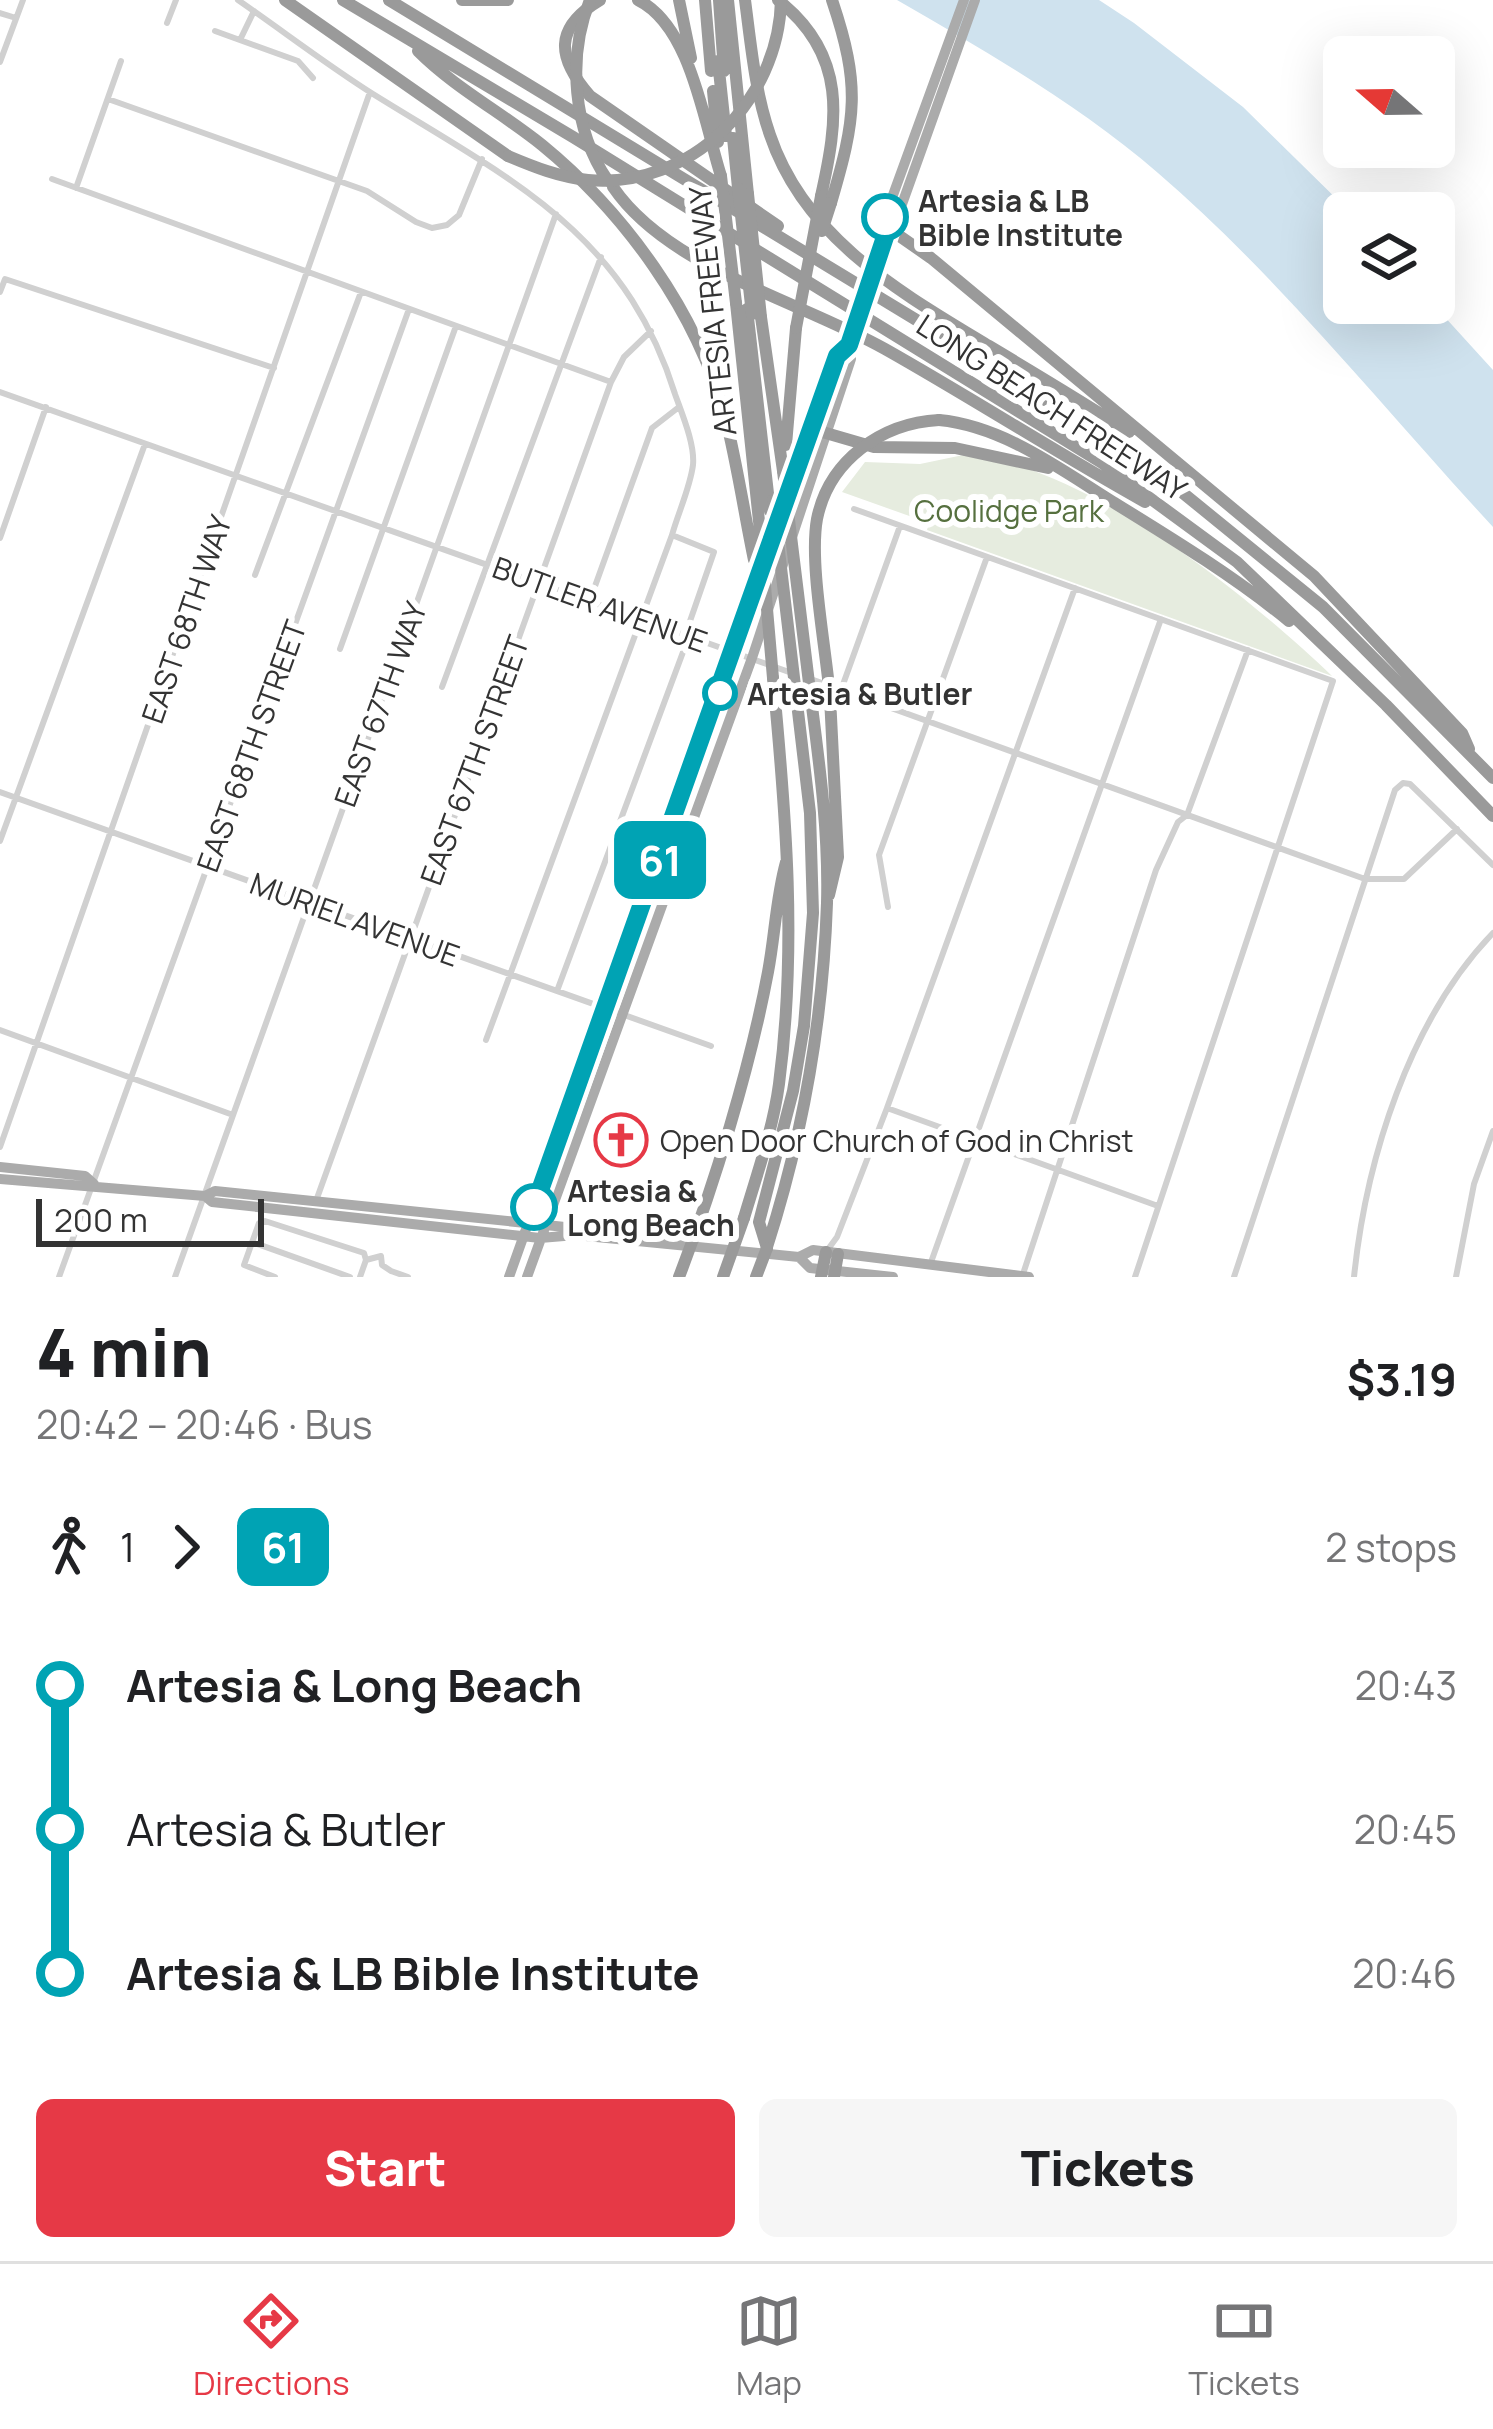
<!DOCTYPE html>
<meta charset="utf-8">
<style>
body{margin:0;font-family:Manrope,sans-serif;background:#f6f6f6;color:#202124;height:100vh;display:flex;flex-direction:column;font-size:45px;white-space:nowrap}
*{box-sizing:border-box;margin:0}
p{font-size:39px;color:#757577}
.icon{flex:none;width:66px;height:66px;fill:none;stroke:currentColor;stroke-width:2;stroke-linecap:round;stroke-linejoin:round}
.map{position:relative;height:1277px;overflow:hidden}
.details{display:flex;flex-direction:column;background:#fff;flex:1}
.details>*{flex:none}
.badge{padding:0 24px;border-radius:18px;font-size:42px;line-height:78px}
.needle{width:78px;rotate:290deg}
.tools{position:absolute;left:1323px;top:36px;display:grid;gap:24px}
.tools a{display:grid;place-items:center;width:132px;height:132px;border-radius:18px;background:#fff;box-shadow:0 12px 48px #0002;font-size:60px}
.scale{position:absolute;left:36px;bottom:30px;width:228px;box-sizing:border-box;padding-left:12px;border:6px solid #333;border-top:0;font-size:33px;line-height:42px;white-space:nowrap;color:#333;-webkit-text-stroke:9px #fff;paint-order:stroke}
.map>.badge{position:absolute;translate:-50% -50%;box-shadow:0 0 0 6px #fff}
.legs{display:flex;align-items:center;gap:18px;height:132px;padding:0 36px;font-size:39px}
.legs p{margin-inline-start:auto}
.headline{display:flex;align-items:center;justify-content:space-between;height:204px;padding:0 36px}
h1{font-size:66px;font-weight:800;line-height:90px}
.button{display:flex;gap:24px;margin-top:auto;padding:24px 36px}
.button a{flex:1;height:138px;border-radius:18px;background:#e63946;color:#fff;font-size:48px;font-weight:800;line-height:138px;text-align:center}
.button a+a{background:#f6f6f6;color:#202124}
ul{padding:0 36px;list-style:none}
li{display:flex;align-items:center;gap:42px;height:144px;font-size:45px}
li i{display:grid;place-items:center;width:18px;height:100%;margin:0 15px;background:currentColor}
li i::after{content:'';width:30px;height:30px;margin:-15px;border:9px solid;border-radius:50%;background:#fff}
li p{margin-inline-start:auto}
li:first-child i{background:linear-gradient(#0000 50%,currentColor 0)}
li:last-child i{background:linear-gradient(currentColor 50%,#0000 0)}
.tabs{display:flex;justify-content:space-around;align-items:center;height:168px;border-top:3px solid #e0e0e0;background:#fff;font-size:33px;color:#757577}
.tabs a{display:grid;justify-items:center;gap:6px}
.tabs .current{color:#e63946}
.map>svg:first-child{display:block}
</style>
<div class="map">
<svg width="1493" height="1277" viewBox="0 0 1493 1277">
<rect width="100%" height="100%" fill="#fff"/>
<path fill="#e6ecdf" d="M968,454C1090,469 1244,592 1332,676L927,530L929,523L842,492L865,462L920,464Z"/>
<path fill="#cfe2ee" d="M897,0H1099L1134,23L1243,107L1351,213H1344V303H1432L1493,370V527C1386,411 1277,275 1158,173C1079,105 987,52 897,0Z"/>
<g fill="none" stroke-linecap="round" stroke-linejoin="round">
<path stroke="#d0d0d0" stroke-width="6" d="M238,0C283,31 327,65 373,94C508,178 624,231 675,394C682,414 695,444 693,465C690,488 678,513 672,535L486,1040
M0,13L16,18
M167,23L176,0
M215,31L298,61L313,78
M240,40L254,11
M0,62L23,0
M108,99L367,191L416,222L432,228L447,225L459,215L482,159
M52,179L611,382
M76,188L121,61
M0,292L5,279L274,368
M0,392L789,672
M854,509L1333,681L1135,1277
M0,538L46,407
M255,575L361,292
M590,600L652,428L679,407
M340,649L456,326
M808,678L1365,879H1404L1457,829
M442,687L601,257
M841,690L900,526
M0,792L711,1046
M0,841L145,444
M888,907L879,855L987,557
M557,991L686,644L689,624L714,552L672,535
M0,1030L233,1115
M887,1108L1158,1206
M0,1147L370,92
M316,1201L611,382L624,357L651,331
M252,1242L350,1277
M826,1252L837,1237L887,1108L1075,588
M930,1265L1161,619
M391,1271L408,1277
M1023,1274L1156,870L1178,822L1187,815L1248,650
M59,1277L409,309
M175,1277L556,214
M275,1277L244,1265L259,1223L265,1221L364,1253L366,1260L381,1256L382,1265L391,1271
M360,1277L366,1260
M1234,1277L1395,790L1403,783L1410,784L1493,865
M1354,1277C1366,1160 1409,1020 1493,933
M1456,1277L1474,1184L1493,1131"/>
<path stroke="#ababab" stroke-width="10" d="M888,228L896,221L975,0
M877,259L888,228L885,217L964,0
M0,1167L85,1176L94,1184
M0,1179L205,1196L215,1191L254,1195L565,1227L576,1235
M205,1196L212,1202L540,1238L576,1235L799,1257L813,1250L1029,1277
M799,1257L810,1268L893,1277
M509,1277L837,356L849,345
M527,1277L752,658L851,359L849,345"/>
<path stroke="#9a9a9a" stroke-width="12" d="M285,0L508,156
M343,0L573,137L1102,463L1237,562L1386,705L1493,816
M389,0L928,327L1162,476L1323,607L1493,778
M462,0H508
M600,0C553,28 557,58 590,96L778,226
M638,0C691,26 704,123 721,176
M679,0L691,58
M705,0L711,71
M719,0L724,71
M728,0L748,194
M745,0C751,45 755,92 770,135C805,239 900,292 989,346C1036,374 1083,402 1129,432
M778,0C848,55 838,120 821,196
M418,51C455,88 501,112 542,145C625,213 697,312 725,416C737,463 744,512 754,560
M718,61L726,136
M713,91L718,142
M733,138L738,188
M613,187C668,268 800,301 885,349C972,398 1057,453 1145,502
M831,203C856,118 861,86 832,0
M888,228L931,258L1314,576L1462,733L1469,749
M736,303L761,540
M747,309L770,511
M761,317L783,471
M939,420C1003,426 1060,469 1113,502C1173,539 1235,577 1289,621
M812,429L874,447L955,448L1048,468
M786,445L796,328
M829,895L838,857L830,697
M744,1218C757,1174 773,1129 779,1084C797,947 786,815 773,678
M767,1247C803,1135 823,1020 827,903C829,832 819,761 810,691
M767,1248L759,1222L793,1091L804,1026L813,913L810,813L795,686
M679,1277C714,1186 750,1068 768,972C775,935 776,898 786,862
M821,1277L826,1252
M834,1277L838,1254"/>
<path stroke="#ababab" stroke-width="10" d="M849,345L877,259"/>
<path stroke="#9a9a9a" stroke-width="12" d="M590,0C567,57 573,130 608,181
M508,156C534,167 559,177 588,180C691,189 779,101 781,0
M721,176L736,303
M738,188L752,314
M748,194L761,317
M822,231L831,203
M796,328L821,196
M783,471L810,691
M773,500L795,686
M761,540L773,678
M830,697C826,649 809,563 817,519C829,460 882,423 939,420
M723,1277L744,1218
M756,1277L767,1248"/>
</g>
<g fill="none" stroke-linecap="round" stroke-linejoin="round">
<g stroke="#fff" stroke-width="27">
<path id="line-1" d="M534,1207L837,356L849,345L888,228L885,217"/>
</g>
<use href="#line-1" stroke="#00a3b4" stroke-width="18"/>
</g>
<defs>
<g id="church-ring" transform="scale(2.7)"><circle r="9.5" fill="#fff" stroke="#e63946" stroke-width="1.5"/><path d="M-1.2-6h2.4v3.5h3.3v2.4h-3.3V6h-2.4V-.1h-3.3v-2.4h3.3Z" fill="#e63946"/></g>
</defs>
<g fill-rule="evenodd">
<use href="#church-ring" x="621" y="1140"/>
</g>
<g fill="#fff" stroke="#00a3b4" stroke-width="6">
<circle cx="885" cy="217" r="21"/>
<circle cx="720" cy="693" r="15"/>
<circle cx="534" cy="1207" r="21"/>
</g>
<g text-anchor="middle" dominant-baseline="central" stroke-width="12" stroke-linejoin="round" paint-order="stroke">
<g font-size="30" font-weight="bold" fill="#333" stroke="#fff" text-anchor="start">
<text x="918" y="200">Artesia &amp; LB<tspan x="918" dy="34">Bible Institute</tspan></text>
<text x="747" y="693">Artesia &amp; Butler</text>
<text x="567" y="1190">Artesia &amp;<tspan x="567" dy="34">Long Beach</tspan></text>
</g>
<g font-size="30" fill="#333" stroke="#fff">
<text transform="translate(712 311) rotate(-96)">ARTESIA FREEWAY</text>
<text transform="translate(1052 407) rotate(33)">LONG BEACH FREEWAY</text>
<text transform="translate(600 604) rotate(20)">BUTLER AVENUE</text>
<text transform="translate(186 619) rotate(-71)">EAST 68TH WAY</text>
<text transform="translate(380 704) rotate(-70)">EAST 67TH WAY</text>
<text transform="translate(251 746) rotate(-70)">EAST 68TH STREET</text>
<text transform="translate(474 760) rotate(-70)">EAST 67TH STREET</text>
<text transform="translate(355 919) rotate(20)">MURIEL AVENUE</text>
</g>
<g font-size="30" fill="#56703f" stroke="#fff">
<text x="1009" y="510">Coolidge Park</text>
</g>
<g font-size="30" fill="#333" stroke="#fff" text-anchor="start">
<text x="660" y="1140">Open Door Church of God in Christ</text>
</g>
</g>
</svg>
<div class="tools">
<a><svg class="needle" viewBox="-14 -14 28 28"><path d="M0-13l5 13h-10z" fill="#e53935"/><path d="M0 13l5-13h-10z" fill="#757577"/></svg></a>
<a><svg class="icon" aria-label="layers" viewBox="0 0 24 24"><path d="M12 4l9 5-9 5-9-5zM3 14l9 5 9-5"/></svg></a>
</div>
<div class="scale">200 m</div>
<b class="badge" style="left:660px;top:860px;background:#00a3b4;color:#fff">61</b>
</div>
<section class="details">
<div class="headline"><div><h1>4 min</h1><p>20:42 – 20:46 · Bus</p></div><b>$3.19</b></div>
<div class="legs"><svg class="icon" aria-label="walk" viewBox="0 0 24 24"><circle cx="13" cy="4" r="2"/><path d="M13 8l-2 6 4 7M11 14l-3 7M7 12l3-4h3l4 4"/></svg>1<svg class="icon" aria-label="forward" viewBox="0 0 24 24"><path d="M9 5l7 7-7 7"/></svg><b class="badge" style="background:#00a3b4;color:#fff">61</b><p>2 stops</p></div>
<ul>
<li><i style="color:#00a3b4"></i><b>Artesia &amp; Long Beach</b><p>20:43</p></li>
<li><i style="color:#00a3b4"></i><span>Artesia &amp; Butler</span><p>20:45</p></li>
<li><i style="color:#00a3b4"></i><b>Artesia &amp; LB Bible Institute</b><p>20:46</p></li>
</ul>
<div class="button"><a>Start</a><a>Tickets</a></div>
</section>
<nav class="tabs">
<a class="current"><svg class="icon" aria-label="directions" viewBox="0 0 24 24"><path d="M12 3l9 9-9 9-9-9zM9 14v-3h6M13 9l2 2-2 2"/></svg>Directions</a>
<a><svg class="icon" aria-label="map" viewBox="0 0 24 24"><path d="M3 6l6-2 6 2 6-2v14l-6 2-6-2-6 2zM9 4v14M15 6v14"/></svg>Map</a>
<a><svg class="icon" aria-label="tickets" viewBox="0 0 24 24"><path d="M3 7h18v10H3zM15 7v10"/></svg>Tickets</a>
</nav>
